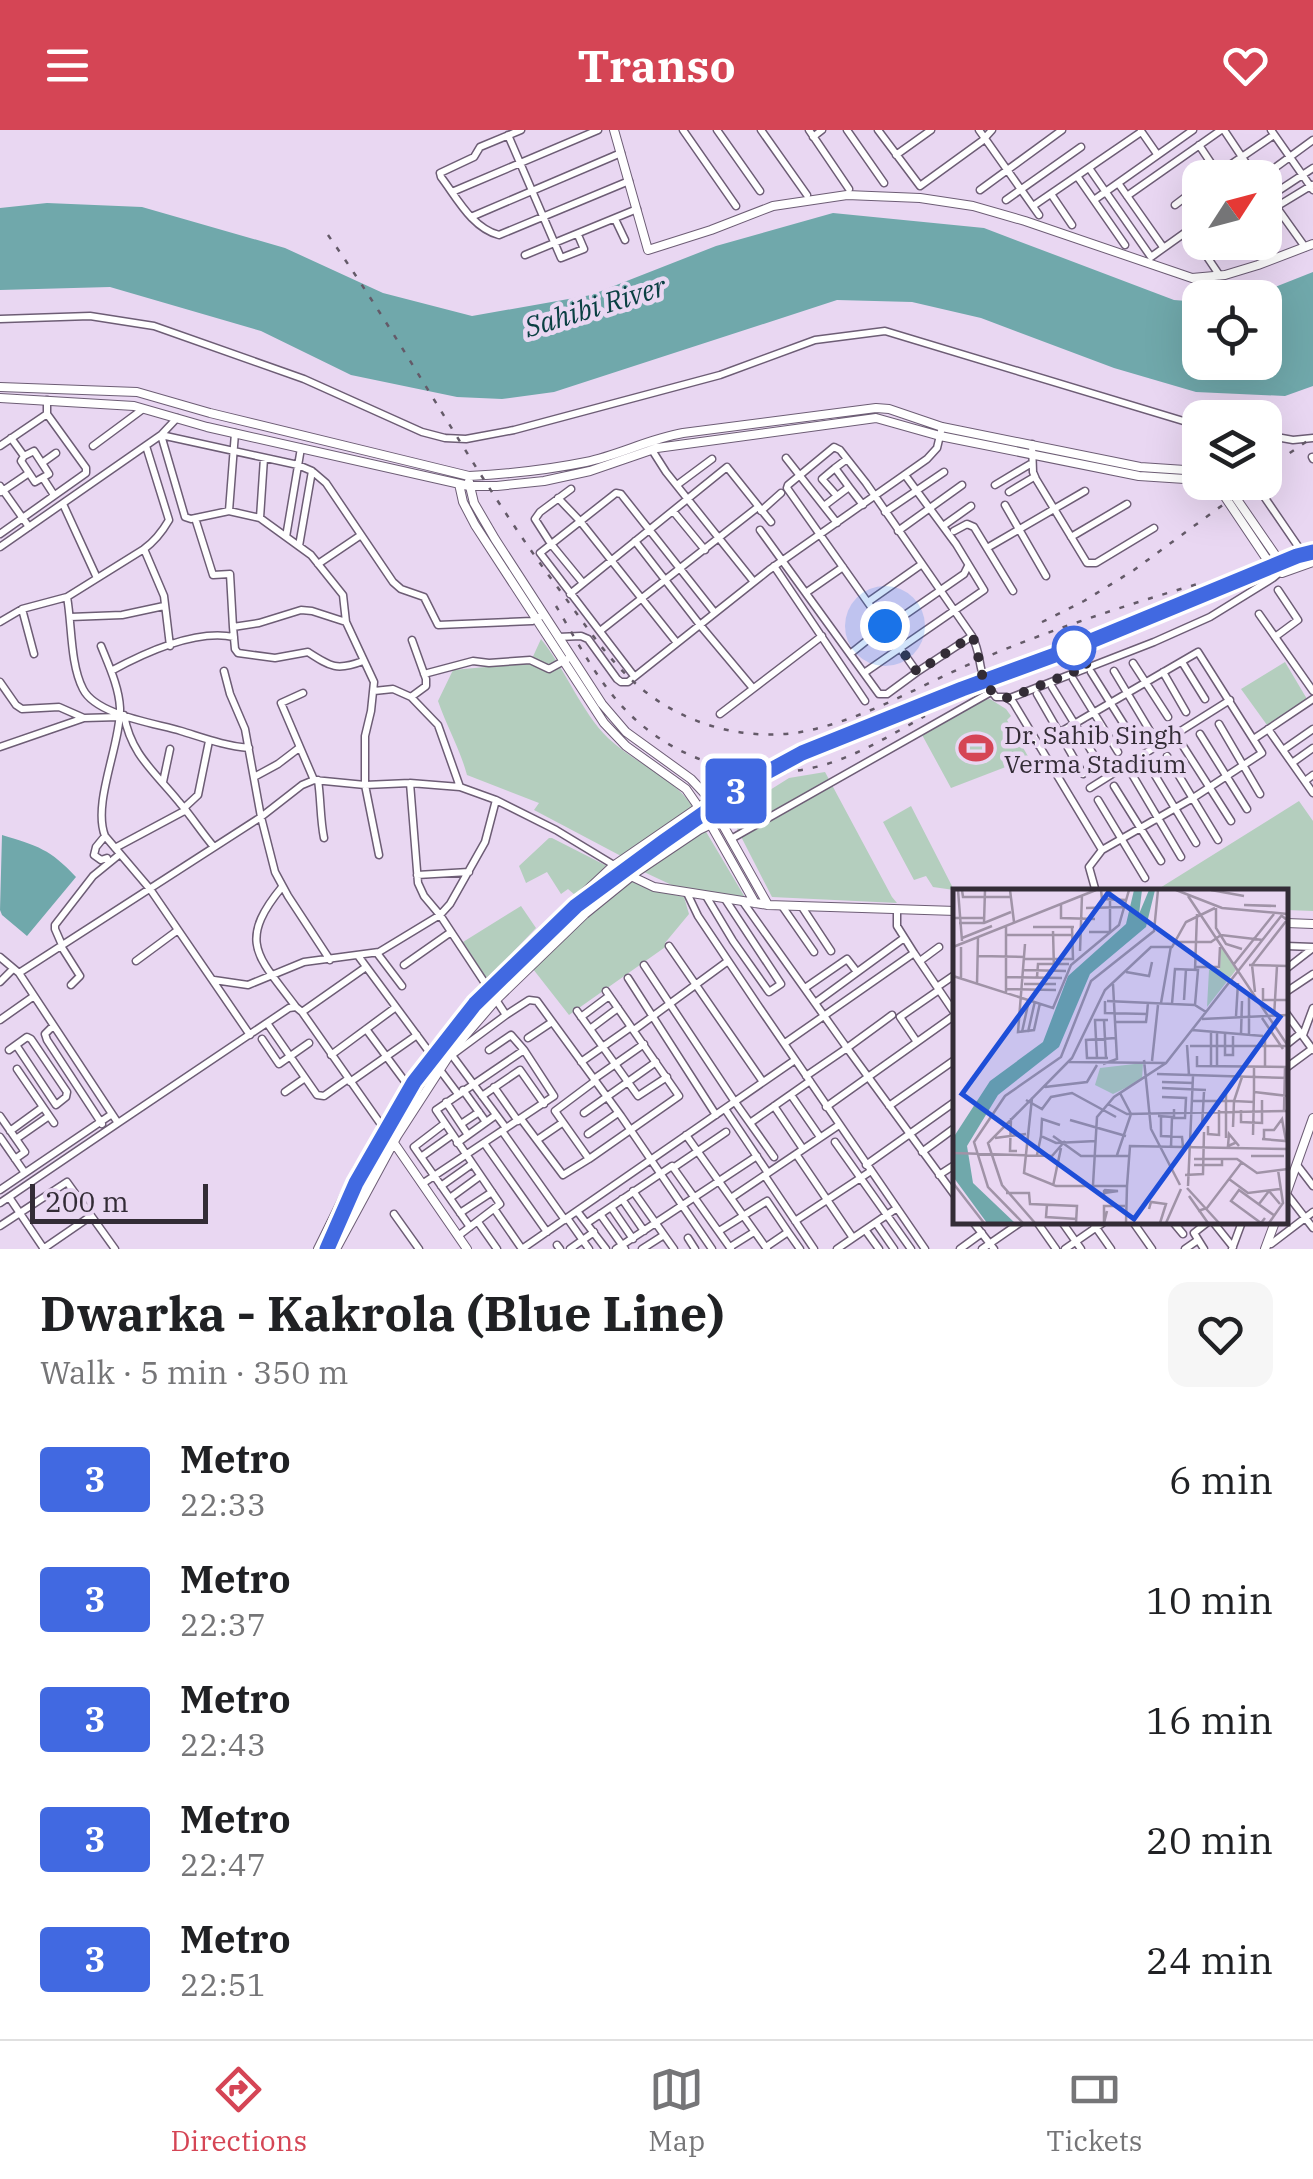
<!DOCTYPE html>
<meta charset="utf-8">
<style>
body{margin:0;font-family:"IBM Plex Serif",serif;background:#f6f6f6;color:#202124;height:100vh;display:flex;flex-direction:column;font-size:38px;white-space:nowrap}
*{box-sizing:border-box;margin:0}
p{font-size:32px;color:#757577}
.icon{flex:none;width:55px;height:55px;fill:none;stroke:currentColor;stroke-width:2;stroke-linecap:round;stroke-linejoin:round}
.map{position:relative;height:1119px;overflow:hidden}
.panel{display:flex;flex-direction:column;background:#fff;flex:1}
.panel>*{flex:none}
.badge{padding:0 20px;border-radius:8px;font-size:35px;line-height:65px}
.needle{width:65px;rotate:54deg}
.tools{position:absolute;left:1182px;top:30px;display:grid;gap:20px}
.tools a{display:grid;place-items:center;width:100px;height:100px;border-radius:20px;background:#fff;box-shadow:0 10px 40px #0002;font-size:50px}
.scale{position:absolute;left:30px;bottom:25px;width:178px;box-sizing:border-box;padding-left:10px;border:5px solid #332c36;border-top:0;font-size:28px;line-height:35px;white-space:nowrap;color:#332c36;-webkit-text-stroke:8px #e9d7f2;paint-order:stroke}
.you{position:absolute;width:50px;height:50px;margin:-25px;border:8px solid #fff;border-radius:50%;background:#1a73e8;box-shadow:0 0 0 15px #1a73e833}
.map>.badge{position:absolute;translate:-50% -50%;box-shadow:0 0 0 5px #fff}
.round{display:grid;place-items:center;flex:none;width:105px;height:105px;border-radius:20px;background:#f6f6f6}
.summary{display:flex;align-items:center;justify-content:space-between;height:170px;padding:0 40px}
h1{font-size:48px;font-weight:700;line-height:75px}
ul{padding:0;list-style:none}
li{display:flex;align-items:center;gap:30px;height:120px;padding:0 40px}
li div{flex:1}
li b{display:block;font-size:38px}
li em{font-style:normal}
li .badge{min-width:110px;font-weight:700;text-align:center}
header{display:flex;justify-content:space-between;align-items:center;height:130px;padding:0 40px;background:#d54555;color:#fff;font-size:45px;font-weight:700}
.dock{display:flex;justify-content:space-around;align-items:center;height:140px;border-top:2px solid #e0e0e0;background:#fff;font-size:28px;color:#757577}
.dock a{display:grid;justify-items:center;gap:5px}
.dock .on{color:#d54555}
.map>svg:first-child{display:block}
</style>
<header><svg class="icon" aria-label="menu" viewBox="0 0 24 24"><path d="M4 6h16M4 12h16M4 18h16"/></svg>Transo<svg class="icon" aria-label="heart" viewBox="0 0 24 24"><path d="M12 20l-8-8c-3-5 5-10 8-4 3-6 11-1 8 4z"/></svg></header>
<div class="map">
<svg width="1313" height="1119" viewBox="0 0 1313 1119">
<rect width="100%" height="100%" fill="#e9d7f2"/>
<path fill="#b4cebe" d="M541,509C564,537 582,583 608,608C634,633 673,646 693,677L621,726L534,680L539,673L467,645C460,619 447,597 438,571L453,540L530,533Z
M1285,532L1307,569L1267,595L1241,559Z
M990,569L1006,579L1011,586L1007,590L1029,628L951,658L921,603L981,570Z
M825,642L892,767L897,773L772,767L730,685L789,648Z
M1299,671L1313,691V781L1286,780V762L1155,761Z
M911,676L954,760L933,757L926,746L914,750L883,692Z
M705,700L746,769L678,758L644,742Z
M549,708H552L607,736L575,765L568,759L561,764L547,742L526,753L519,736Z
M632,750L657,761L684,767L689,784L665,813H671L569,885L533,839L590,783Z
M521,776L536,798L487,849L463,812Z"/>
<path fill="#70a8ab" d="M47,73L142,77L285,118L383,163L472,186L591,165L716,116L833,83L984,98L1174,170L1200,172V232H1265V168L1250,167L1313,142V256L1285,266L1196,262L1114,238L981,188L912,172L837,170L554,262L502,269L457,267L351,245L261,201L110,157L0,160V78Z
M2,705C38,716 50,719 76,747L27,806L2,785L0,780Z"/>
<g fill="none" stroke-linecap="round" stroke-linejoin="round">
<g stroke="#6d5d75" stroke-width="9">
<path id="minor" d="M521,0L480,17L474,27L440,43L441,47C457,68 472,98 499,105L629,51
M683,0L736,76
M717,0L760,61
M761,0L807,65
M809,0L849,59
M847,0L884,53
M878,0L920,56L982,11L992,0
M979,0L1039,85
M1224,0L1256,48
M1271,0L1313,60
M1141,1L1157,24
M508,5L561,128L584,119L578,105
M813,7L822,0
M1199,15L1221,48
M896,25L931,0
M1089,38L1151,127L1200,92
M1077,46L1125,115
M1211,48L1274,5
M1261,48L1313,10
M1118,53L1163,117
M980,60L1062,0
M1265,61L1305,117
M452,62L598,0
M1051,64L1072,95
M1127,66L1221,0
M1269,67L1313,38
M1006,70L1081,17
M1094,70L1193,0
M1175,75L1200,56
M1033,76L1141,2
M1276,77L1312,55
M471,87L621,23
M615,89L625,110
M1189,100L1220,146
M1265,112L1268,117
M525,125L637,79
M0,189L90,186L154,196L304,249L422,302L445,308L466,309L514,300L720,245L815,210L885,201L1200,296
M177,288L161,305L185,387L191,389L229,381L260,388L311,425L343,465L346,492L374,552L371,581L365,606V655L379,725
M1265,305L1293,310L1313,308
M11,308L24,326L34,321L49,344L35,352L21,331L24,326
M1032,314L1033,342L1036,349L1087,433H1096L1154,398
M0,316L47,284
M93,316L143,279
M652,320L666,342L754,452
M1312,327L1313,329
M786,328L837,393
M42,333L56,323
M835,338L822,349L837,366
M43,348L54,365
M677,355L712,329
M995,355L1032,333
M0,356L29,397
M849,357L863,375
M571,359L540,382L535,389L551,414L583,453
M1,362L29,343
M1009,362L1034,347
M558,368L580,391L677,513
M1265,368L1304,425
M63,374L97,448
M1005,375L1046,446
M824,376L849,357L835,338L847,329
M229,381L235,303
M673,381L705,420
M761,381L781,363
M885,382L944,342
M195,388L213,445L230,444L233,497
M260,388L264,328
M943,396L971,376
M760,400L879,564H887L917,542
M898,401L962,355
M954,401L967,394L974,397L1013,461
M0,404L86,343V338L47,284V270
M286,407L301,318
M1071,407L1127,374
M635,411L700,495L752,557
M299,416L312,341
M0,417L161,305L298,335L312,341L326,353L393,452L401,459L424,467L438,495L532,491L543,485
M987,418L1085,361
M144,419C155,411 162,402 169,390L146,316
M318,434L361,405
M774,436L865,571
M807,462L843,437
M570,464L727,337L771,392
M67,467L144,419L164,466L170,516
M868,472L922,434
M22,479L34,524
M1259,484L1313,561
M70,487L122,485L164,476
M0,492L22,479L67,467C72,494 70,534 83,559C96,585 154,593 181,601C204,608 225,616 249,618
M346,492L312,481L301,480L259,493L233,497L235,519L238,523L275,528L308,522C331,537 337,541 363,531
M886,498L964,444L968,436
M600,501L758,377
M972,506L917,542L787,358L788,355L834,317L840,320L866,353L972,506C984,529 975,544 996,567H1006L1013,572L1102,720
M558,507L581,506L588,509L617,549L621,552H628L769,440L927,329L937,318L942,297
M1275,507L1298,490L1278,460
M101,516C109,536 119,557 120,578C121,614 92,673 105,706L150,759L250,905
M850,524L885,496
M1182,532L1205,569
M1133,533L1168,587
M111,541C144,523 196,499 234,507
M224,541L230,564L245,599L261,687L275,742L288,766L330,830
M1114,541L1150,601
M1091,542L1135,612
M1163,542L1186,582
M864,543L984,460L956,414L905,345
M424,544L473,531L489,533L530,530L549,539L571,527
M634,546L540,423L616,363L621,364L715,483
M1073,549L1118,622
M0,552L16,575L22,579L59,577L84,588L119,587
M1052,557L1100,635
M374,561L393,559L411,567L426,556V549L412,510
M303,563L281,573L314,650
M1037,564L1083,644
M411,567L438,595L460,657
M1010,568L1154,512L1210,487L1273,448L1279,443L1283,433
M720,584L822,506
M124,585C131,625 155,642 179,672C192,687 202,703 214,717
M1219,594L1260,664
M1268,599L1313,663
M1200,604L1247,679
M1255,608L1313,569
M1038,615L1198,522L1262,623L1193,668L1102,720L1089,737L1096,762
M1183,616L1231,691
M0,617L84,588
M1283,620L1313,599
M1167,626L1218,710
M1292,633L1313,618
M1150,637L1196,713
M1133,646L1181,727
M254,647L278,634L299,618
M318,650C321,670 320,688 324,708
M1305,651L1313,645
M163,652L170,619
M410,653L418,753L424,766L440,785L506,885L529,870L537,871L621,986L712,1119
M1114,656L1161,731
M1090,658L1230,570
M1098,670L1145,748
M184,678L198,665L209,611
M105,706L96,717L94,725L101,730L107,728
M731,709L991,562
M115,718L186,680
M417,745L469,742
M282,757C236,813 259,827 296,877
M687,763L698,786L757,874L925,1119
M706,766L733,811L769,862L781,854L725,769
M743,772L847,918L806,946
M782,776L814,822
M802,777L831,821
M62,815L55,799V795L93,746L120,724
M61,816L80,846L71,855
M669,816L763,952
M1286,816L1313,817
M377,823L402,856
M914,823L956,885
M0,827L19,843L118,993L0,1073
M359,827L430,923
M136,831L178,800
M920,831L939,817
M404,835L451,802
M644,835L735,972L774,1027
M1286,839L1313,818
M19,843L261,687L302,655L314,650L365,655L410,653L460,657L496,670L556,700L632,746
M628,848L716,985
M214,850L248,855L304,832L379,822L440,785L450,774L485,712L496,670
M0,852L13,839
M937,857L956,844
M805,858L847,829L857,842
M1286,862L1313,844
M815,873L904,808
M577,881L638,966L667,947
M302,882L366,837
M1286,883L1313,920
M892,885L847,918L956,1067
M581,887L609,866
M0,890L34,866
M267,893L317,965L324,966L348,949
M53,896L45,904L47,910L102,994
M366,899L409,957
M590,899L618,878
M634,900L728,831
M1303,905L1313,878
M528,908L552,892
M262,909L279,934L309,913
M917,912L900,887L939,860
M785,913L914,823L897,796V780
M1286,915L1301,903
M9,920L27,907L31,909L67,962L66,967L56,975L16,915
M451,924L506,998
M331,925L396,877
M452,925L506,885
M581,932L631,897
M1286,938L1312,919
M17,939L54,993
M440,940L458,964
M594,949L644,914
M595,951L555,981L589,1029L679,966L606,861
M350,952L417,905
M494,957L518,991
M463,960L486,992
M285,962L305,948
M791,965L820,1007
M482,966L520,940L544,974
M446,972L468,1005
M774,976L803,1019
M889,976L956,929
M826,977L955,885
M725,979L768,1043
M584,983L656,932
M0,986L25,1022L15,1029
M521,989L563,1045L589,1029
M118,993L289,878L296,877L302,882L394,1013
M750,993L810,951
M444,994L414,1017L470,1097
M461,994L479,982
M10,1001L43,977
M502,1001L565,1090
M588,1004L618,983
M686,1005L767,1119
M0,1007L25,1043
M16,1009L49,986
M537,1010L562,993
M835,1012L911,1119
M457,1013L496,985
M484,1013L547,1102
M922,1022L956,997
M796,1024L853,1108L897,1078
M421,1027L452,1005
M866,1035L956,971
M1297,1035L1313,1056
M673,1038L726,1002
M939,1045L956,1034
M765,1046L814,1119
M422,1054L554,966L524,920L511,905L489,920
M441,1056L472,1034
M0,1060L112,984
M633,1061L674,1119
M1286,1063L1313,1098
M9,1067L44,1119
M450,1068L480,1046
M731,1068L839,995
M622,1069L644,1101
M611,1077L633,1109
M495,1080L522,1119
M577,1081L606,1119
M460,1083L492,1062
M394,1084L419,1119
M600,1084L625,1119
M567,1088L589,1119
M795,1091L871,1041
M478,1092L497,1119
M973,1092L994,1119
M1037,1092L1056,1119
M1062,1092L1081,1119
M1092,1092L1111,1119
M1133,1092L1152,1119
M1173,1092L1183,1104
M1213,1092L1233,1117
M587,1093L672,1036L731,1119
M876,1093L894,1119
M0,1096L67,1052L115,1119
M719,1101L767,1071L788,1102L766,1117
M866,1101L879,1119
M788,1102L800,1119
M458,1106L500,1074L436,980L524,920
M688,1108L695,1119
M1271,1114L1313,1082
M557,1115L560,1119
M730,1117L754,1102
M43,1119L91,1086
M522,1119L795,930
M570,1119L594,1102
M616,1119L757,1026
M642,1119L664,1105
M837,1119L853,1108
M960,1119L982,1103
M982,1119L1021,1092
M1065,1119L1104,1092
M1185,1119L1198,1110
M1204,1119L1194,1103L1208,1092
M1232,1119L1242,1092"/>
</g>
<g stroke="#6d5d75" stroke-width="10">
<path id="tertiary" d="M614,0L648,120L711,100L773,76L847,65L920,68L973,76L1025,91L1192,148L1225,145L1258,135L1313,114
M0,257L137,262L210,283L469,346C508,344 547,340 586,332C619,325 649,309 683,303L876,278L889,279L942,297L1140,337L1200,341
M0,268L134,276L207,297L469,356H497L544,351L590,341L657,318L876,288L940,306L1139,346L1200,350
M469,352L474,373L495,409L602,574L626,602L691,649L706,665L768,775
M1215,352L1274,440L1282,443L1313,432
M1225,352L1278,429L1283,433L1313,422
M459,354L463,372L475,395L604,593L626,616L686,659L711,695L755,773
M633,747L654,757L768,775L956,781
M1286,793L1313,794
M394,1013L467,1119
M1286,1064L1313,988
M318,1119L357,1040L435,916L487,854L613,736L709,670
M336,1119L397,1006L452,921L496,870L585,784L638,741L699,700L720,690
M1265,1119L1275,1092"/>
</g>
<use href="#minor" stroke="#fff" stroke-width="6"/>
<use href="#tertiary" stroke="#fff" stroke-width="8"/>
<path stroke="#645a68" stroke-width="2.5" stroke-dasharray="5 10" stroke-linecap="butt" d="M328,105C411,223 477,351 564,466C589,500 613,537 647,563C695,600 761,614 819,598C873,584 922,555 972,533C1046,501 1123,476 1201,453
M1265,340L1313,307
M556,476C574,506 591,539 614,567C667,632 756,660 836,631C867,620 896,602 925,586
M1042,492L1084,471L1134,440L1254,352
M327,1119L356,1053L414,952L475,874L577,775L663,711L747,653L802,623L1074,518L1297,426L1313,422"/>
</g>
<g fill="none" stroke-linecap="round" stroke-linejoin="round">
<g stroke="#fff" stroke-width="22">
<path id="line" d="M327,1119L356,1053L414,952L475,874L576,776L663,712L747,653L802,623L962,559L1074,518L1297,426L1313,422"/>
</g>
<use href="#line" stroke="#4169e1" stroke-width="15"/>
<path stroke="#332c36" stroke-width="10" stroke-dasharray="0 18" d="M885,496L917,542L972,506C984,530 974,563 1009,568L1088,536L1074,518"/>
</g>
<defs>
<g id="stadium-bare" transform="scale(2.7)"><path d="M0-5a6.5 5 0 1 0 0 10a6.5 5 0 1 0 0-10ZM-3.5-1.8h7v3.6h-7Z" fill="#d54555" stroke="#e9d7f2" stroke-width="2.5" paint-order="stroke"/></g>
</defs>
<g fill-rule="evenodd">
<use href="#stadium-bare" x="976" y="618"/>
</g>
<circle fill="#fff" stroke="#4169e1" stroke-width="5" cx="1074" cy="518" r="20"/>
<g text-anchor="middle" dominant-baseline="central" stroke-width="9" stroke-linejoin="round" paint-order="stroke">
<g font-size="25" fill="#332c36" stroke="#e9d7f2" text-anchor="start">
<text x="1004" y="604">Dr. Sahib Singh<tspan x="1004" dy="29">Verma Stadium</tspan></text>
</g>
<g font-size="28" font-style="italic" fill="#093f42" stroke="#e9d7f2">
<text transform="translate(595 176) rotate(-17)">Sahibi River</text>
</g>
</g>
<g transform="translate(953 759)">
<rect width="335" height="335" fill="#e9d7f2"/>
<path d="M268,58L283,81L254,118L256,81L267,80ZM190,174L189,191L160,205L142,196L147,179Z" fill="#b4cebe"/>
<path d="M181,1H189L186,25L196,1H202L193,38L137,85L106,158L45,206L14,257L20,294L62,334H34L1,289L0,249L37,192L90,153L115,87L173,35Z" fill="#70a8ab"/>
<path fill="none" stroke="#a093a7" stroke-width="2.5" d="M5,1L9,52M9,1L10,8H57M57,1L61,33M148,1L149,10L174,11M223,1L269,19L335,25M258,1L291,7M235,7L335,157H237M108,15V29L142,30M291,16L323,17M133,19L172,18M263,19V39L273,55L289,60M0,29H31M6,34H31L58,23M31,34L32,1M53,37V104M80,38H121M100,42L101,81M136,43H157V1M53,46H119M9,49L39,37M221,53H258L268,46L310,51M72,55L65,143L81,141L87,114M0,58L143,1M127,62L129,6M25,67L72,68M72,70H120L119,38M281,75L321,25M296,76L335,77M243,78H266L267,58M71,81L113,82M242,81L244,25M173,83L196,87L199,73M0,87L100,119L118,76L166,36L176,1M53,88L109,89M84,88L85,75H116M8,90V58M71,95H103M24,96L25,48M310,99V111H335M53,100L103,101M302,103L299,76L334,31L329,27M296,106V145M231,111L233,80M152,112V124L194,125L195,113M154,112L242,116M208,114L218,57M219,115L222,80L245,81L242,116L253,123M283,127L285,94M321,128L324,77M309,129L330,160M249,130L335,126M151,131L153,169M161,133H193L194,125M239,141L310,147M69,143L76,111M75,143L82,112M272,144V166H280V147M288,145L289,112M234,156L236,186M244,167V177L335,178M144,169L142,131H155M155,169H134L133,151L163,149M191,171L198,240L227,296M199,172L205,116M116,173L212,174M150,175L164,170L160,95M258,177V144M301,177V203L335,207M312,177V146M264,178V144M204,185L335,189M209,193L240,194M92,198L134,193L144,176M209,199L253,201M209,208L233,209L232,229H221V220M79,209L71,284L103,297H174L173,334M73,211L89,220L98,208L119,204L163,228M240,212H281L289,188M155,215L174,225L335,222M288,221V233L309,234V211M331,222L332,178M205,227L219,228L218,258M208,227V247L229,248L230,258M58,229L57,262H64M117,231L173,247M249,237L251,203M255,237V245L266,246V221M280,238L281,212L301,213M300,246L301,203M88,247L89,230L107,236M100,247L128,267H176M42,249L73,245M273,249V205M309,250L333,252L329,230L321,241H311V250M282,254L275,257L276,245L286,257M0,264L99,267L112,252M84,266L88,247L103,254L143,252M164,266L178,225L167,204M298,267H331M241,270H284L304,284L335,280M241,276H269V270M232,286L250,285L251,243M276,290L295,304L327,300M0,294L31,334M140,296L144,228L161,208L213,174L329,26M100,297L108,259M174,297L177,257L335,260M235,297L240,187M234,299L266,334M53,304H76L77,315L124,317L123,334M151,306V302L152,301L165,302L151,304M236,307L255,334M94,315L93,328L124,330M306,315L316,302L327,315M196,320L198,313L213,315L207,334M154,322L151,334V317H172M245,322L254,319L289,273M312,329L308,334L278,312L286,301L322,327M70,334L35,298L21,253L52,207L108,168L138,92L201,42L205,1M82,334L49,296L35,254L119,169L152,101L198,58H219L233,33L262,19M213,334L228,300M316,334L330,314L325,281"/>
<path fill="#1d4ed8" fill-opacity="0.15" stroke="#1d4ed8" stroke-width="5" d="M155,4L327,128L181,330L9,205Z"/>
<rect width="335" height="335" fill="none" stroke="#332c36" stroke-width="5"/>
</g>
</svg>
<div class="tools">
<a><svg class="needle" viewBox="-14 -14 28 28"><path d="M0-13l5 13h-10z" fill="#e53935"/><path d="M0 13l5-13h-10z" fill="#757577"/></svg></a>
<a><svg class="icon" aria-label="locate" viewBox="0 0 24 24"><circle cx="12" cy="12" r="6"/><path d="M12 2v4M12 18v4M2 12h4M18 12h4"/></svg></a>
<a><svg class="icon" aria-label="layers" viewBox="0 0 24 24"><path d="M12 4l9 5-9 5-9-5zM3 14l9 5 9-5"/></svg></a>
</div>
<div class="scale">200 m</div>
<div class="you" style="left:885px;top:496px"></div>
<b class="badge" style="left:736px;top:661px;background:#4169e1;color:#fff">3</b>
</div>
<section class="panel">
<div class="summary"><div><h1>Dwarka - Kakrola (Blue Line)</h1><p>Walk · 5 min · 350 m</p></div><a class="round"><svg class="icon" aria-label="heart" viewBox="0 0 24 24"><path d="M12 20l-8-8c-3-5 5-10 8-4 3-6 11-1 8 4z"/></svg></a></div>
<ul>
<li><span class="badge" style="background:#4169e1;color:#fff">3</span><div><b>Metro</b><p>22:33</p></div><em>6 min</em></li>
<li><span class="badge" style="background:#4169e1;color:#fff">3</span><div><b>Metro</b><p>22:37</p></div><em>10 min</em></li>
<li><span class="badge" style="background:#4169e1;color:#fff">3</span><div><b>Metro</b><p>22:43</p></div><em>16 min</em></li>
<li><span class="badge" style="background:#4169e1;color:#fff">3</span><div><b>Metro</b><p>22:47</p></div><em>20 min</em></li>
<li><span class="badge" style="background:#4169e1;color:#fff">3</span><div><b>Metro</b><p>22:51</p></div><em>24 min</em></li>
</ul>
</section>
<nav class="dock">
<a class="on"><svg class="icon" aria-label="directions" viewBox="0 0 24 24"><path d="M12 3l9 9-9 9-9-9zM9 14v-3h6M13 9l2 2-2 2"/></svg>Directions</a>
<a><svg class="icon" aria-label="map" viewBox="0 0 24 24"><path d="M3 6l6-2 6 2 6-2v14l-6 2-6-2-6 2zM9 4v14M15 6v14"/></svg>Map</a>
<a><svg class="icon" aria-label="tickets" viewBox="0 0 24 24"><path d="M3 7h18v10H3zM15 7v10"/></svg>Tickets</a>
</nav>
